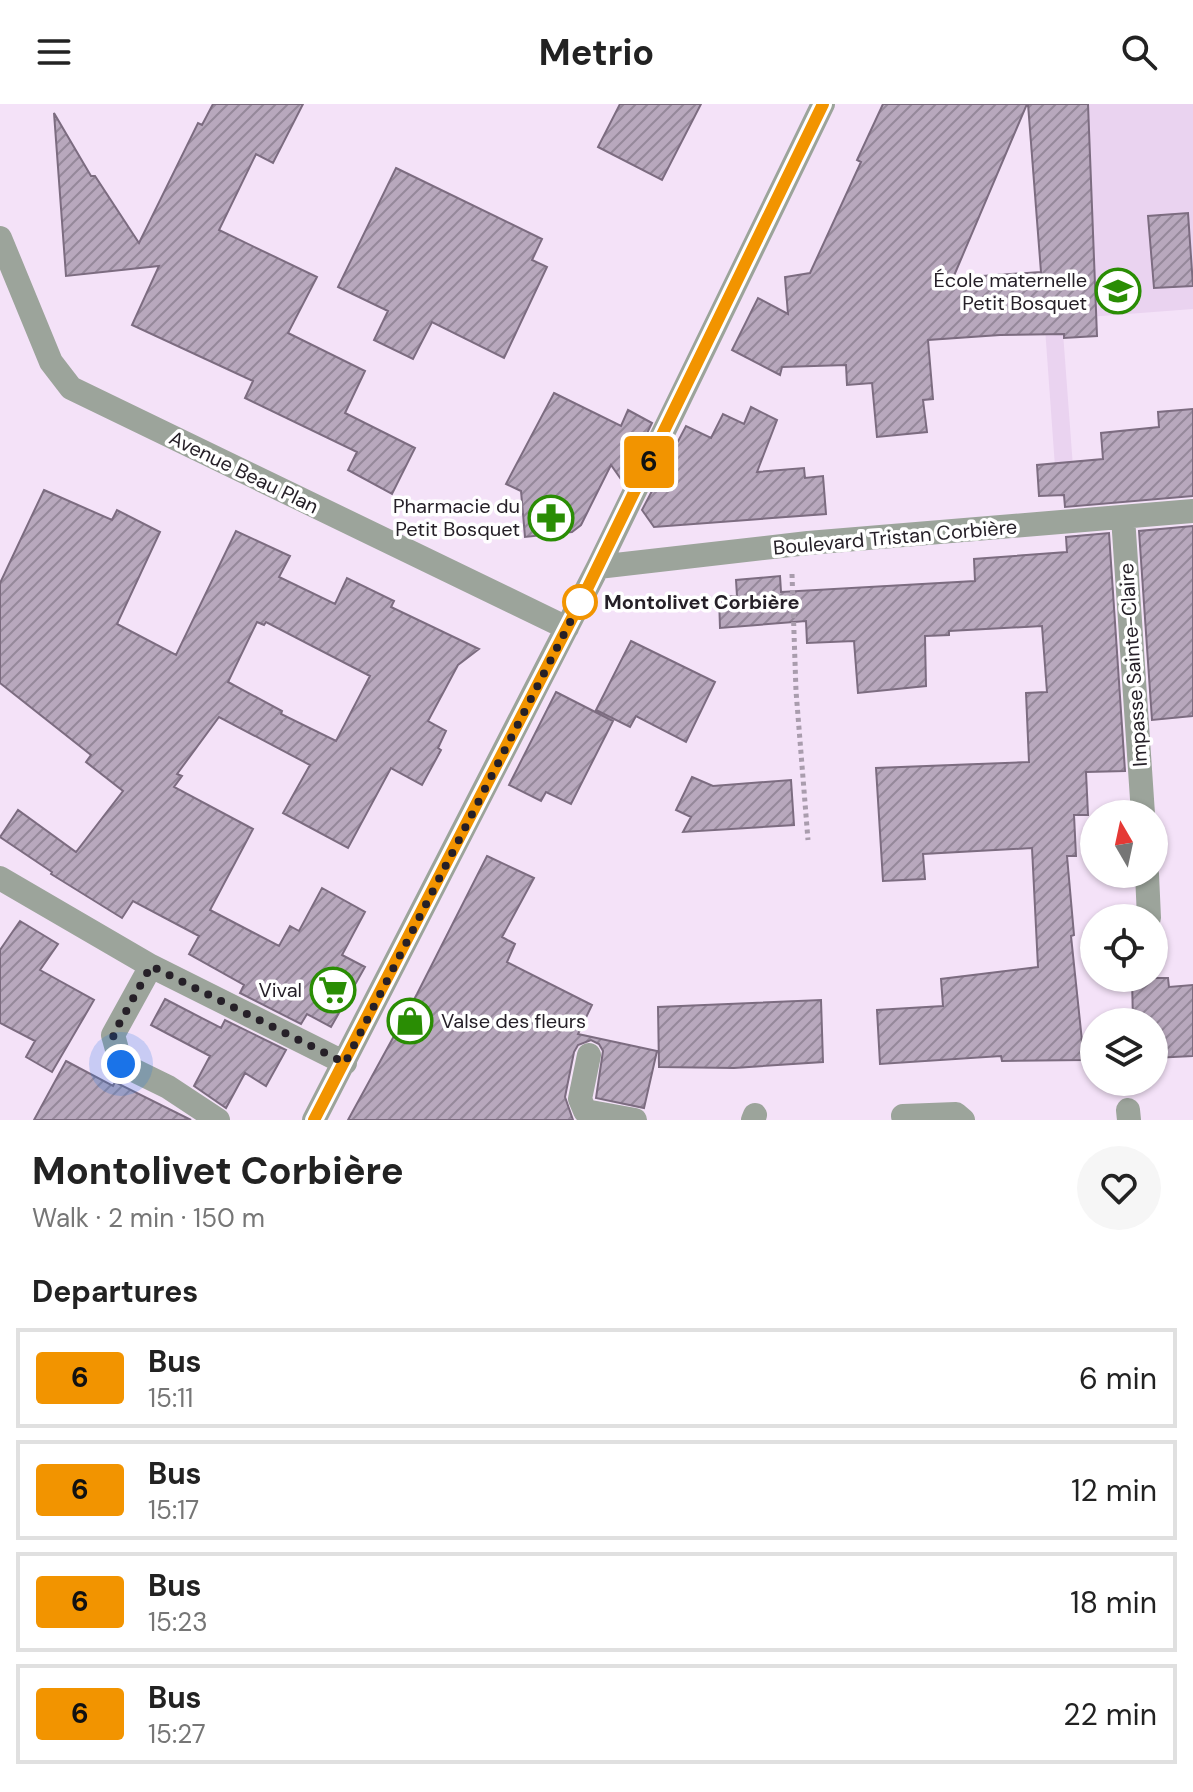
<!DOCTYPE html>
<meta charset="utf-8">
<style>
body{margin:0;font-family:"DM Sans",sans-serif;background:#f6f6f6;color:#222;height:100vh;display:flex;flex-direction:column;font-size:30px;white-space:nowrap}
*{box-sizing:border-box;margin:0}
p{font-size:26px;color:#767676}
.icon{flex:none;width:44px;height:44px;fill:none;stroke:currentColor;stroke-width:2;stroke-linecap:round;stroke-linejoin:round}
.map{position:relative;height:1016px;overflow:hidden}
.drawer{display:flex;flex-direction:column;background:#fff;flex:1}
.drawer>*{flex:none}
.badge{padding:0 16px;border-radius:6px;font-size:28px;line-height:52px}
.needle{width:52px;rotate:351deg}
.controls{position:absolute;left:1080px;top:696px;display:grid;gap:16px}
.controls a{display:grid;place-items:center;width:88px;height:88px;border-radius:50%;background:#fff;box-shadow:0 2px 6px #0004;font-size:40px}
.you{position:absolute;width:40px;height:40px;margin:-20px;border:6px solid #fff;border-radius:50%;background:#1a73e8;box-shadow:0 0 0 12px #1a73e833}
.map>.badge{position:absolute;translate:-50% -50%;box-shadow:0 0 0 4px #fff}
h2{padding:0 32px;font-size:30px;line-height:72px}
.round{display:grid;place-items:center;flex:none;width:84px;height:84px;border-radius:42px;background:#f6f6f6}
.overview{display:flex;align-items:center;justify-content:space-between;height:136px;padding:0 32px}
h1{font-size:38px;font-weight:700;line-height:60px}
ul{padding:0;list-style:none}
li{display:flex;align-items:center;gap:24px;height:100px;margin:0 16px 12px;padding:0 16px;border:4px solid #e0e0e0;border-radius:0px}
li div{flex:1}
li b{display:block;font-size:30px}
li em{font-style:normal}
li .badge{min-width:88px;font-weight:700;text-align:center}
header{display:flex;justify-content:space-between;align-items:center;height:104px;padding:0 32px;background:#fff;font-size:36px;font-weight:700}
.map>svg:first-child{display:block}
</style>
<header><svg class="icon" aria-label="menu" viewBox="0 0 24 24"><path d="M4 6h16M4 12h16M4 18h16"/></svg>Metrio<svg class="icon" aria-label="search" viewBox="0 0 24 24"><circle cx="10" cy="10" r="6"/><path d="M15 15l6 6"/></svg></header>
<div class="map">
<svg width="1193" height="1016" viewBox="0 0 1193 1016">
<defs>
<pattern id="building-hatch" width="6" height="6" patternUnits="userSpaceOnUse" patternTransform="scale(2)"><rect width="6" height="6" fill="#b8a8bd"/><path d="M-1 1l2-2M0 6l6-6M5 7l2-2" fill="none" stroke="#95889a"/></pattern>
</defs>
<rect width="100%" height="100%" fill="#f4e2f8"/>
<path fill="#ead3f0" d="M1033,0H1193V205L1062,215L1075,390L1057,391L1041,168Z"/>
<path fill="url(#building-hatch)" stroke="#7c6c80" stroke-width="2" fill-rule="evenodd" d="M213,0H303L273,59L256,50L219,126L317,173L288,229L365,267L345,309L415,344L392,390L348,366L357,348L245,294L253,277L132,221L159,162L66,172L54,9L91,72H95L139,139L198,19L202,21Z
M620,0H701L662,76L598,43Z
M883,0H1027L953,174L1041,168L1028,0H1088L1097,232L1064,234V230L1000,231L928,236L933,295L923,296L927,328L877,333L872,279L847,281L846,261L782,263L780,271L732,246L758,194L788,210L785,173L810,169L861,58L857,56Z
M396,64L542,135L532,156L547,163L504,254L432,218L413,255L374,236L388,207L338,183Z
M1188,109L1193,182L1154,184L1148,112Z
M554,289L621,322L628,306L652,319L623,378L611,361L581,421L572,428L525,433L521,387L506,380Z
M751,303L777,316L757,368L804,364L805,374L823,372L826,410L654,423L642,406L686,322L711,334L723,310L744,320Z
M1193,305V392L1065,403L1064,391L1039,392L1037,361L1103,355L1101,329L1159,323L1158,308Z
M44,386L112,416L117,406L160,428L117,520L176,551L236,427L290,452L279,473L335,500L347,474L394,497L391,503L479,545L458,561L428,617L446,627L438,644L441,646L422,681L391,664L348,744L283,709L310,661L219,613L177,670L182,672L174,683L253,725L210,806L279,842L290,822L299,827L322,784L365,808L342,851L365,863L331,923L307,910L301,920L240,889L244,881L189,850L199,832L133,797L122,814L51,770L52,768L0,733L18,706L76,748L123,687L86,658L91,651L0,579V479ZM257,518L264,521L266,518L370,572L336,637L281,610L282,607L228,578Z
M1193,422V612L1152,616L1139,427Z
M1109,429L1125,667L1086,668L1088,711H1074L1076,752H1067L1074,831L1071,832L1084,956L1002,957L1001,952L880,960L877,906L943,902L941,875L1038,863L1032,744L923,750L925,775L883,777L876,664L1029,658L1026,589L1047,588L1042,522L949,527V531L925,532L926,582L858,589L854,537L807,539L806,517L720,524L719,493L737,492L736,476L780,472L781,488L975,477L974,455L1067,448L1066,433Z
M631,537L715,578L686,638L636,612L630,623L596,606Z
M556,588L613,617L571,700L546,688L541,697L509,681Z
M692,673L713,682L791,676L794,721L683,728L691,713L676,706Z
M487,752L534,774L502,833L515,840L507,858L592,901L578,930L657,947L644,1004L596,994L603,947L599,940L591,936L578,941L574,948L565,993L573,1016H348L417,890Z
M20,817L58,840L40,866L94,896L52,968L26,953L35,937L0,919V846Z
M1132,874H1168L1169,883L1193,881V952L1154,954V918H1133Z
M165,895L221,924L225,916L286,946L266,982L245,969L226,1004L194,982L210,952L151,921Z
M821,896L823,958L734,964L659,963L658,903Z
M66,957L113,982L115,978L191,1016H34Z"/>
<g fill="none" stroke-linecap="round" stroke-linejoin="round">
<path stroke="#a99cad" stroke-width="5" stroke-dasharray="4 4" stroke-linecap="butt" d="M792,470L796,587L808,736"/>
<path stroke="#9ca49b" stroke-width="24" d="M0,134L51,258L71,284L567,524
M1123,413L1143,710
M598,463L808,439L1193,407
M1147,770L1149,814
M0,774L151,862L345,959
M151,862L113,931L121,960L168,983L218,1016
M589,951L580,995L585,1007L635,1016
M1128,1006L1129,1016
M903,1012L956,1010L963,1016
M314,1016L598,463L823,0
M753,1016L755,1011"/>
</g>
<g fill="none" stroke-linecap="round" stroke-linejoin="round">
<g stroke="#fff" stroke-width="18">
<path id="line" d="M314,1016L586,487L823,0"/>
</g>
<use href="#line" stroke="#f29400" stroke-width="12"/>
<path stroke="#262028" stroke-width="8" stroke-dasharray="0 14.4" d="M121,960L113,931L151,862L345,959L586,487L580,498"/>
</g>
<defs>
<g id="school-ring" transform="scale(2.3)"><circle r="9.5" fill="#fff" stroke="#2a8d04" stroke-width="1.5"/><path d="M0-5L7-2L0 1L-7-2ZM-4 1L0 2.5L4 1V4Q0 6-4 4Z" fill="#2a8d04"/></g>
<g id="pharmacy-ring" transform="scale(2.3)"><circle r="9.5" fill="#fff" stroke="#2a8d04" stroke-width="1.5"/><path d="M-2-6h4v4h4v4h-4v4h-4v-4h-4v-4h4Z" fill="#2a8d04"/></g>
<g id="supermarket-ring" transform="scale(2.3)"><circle r="9.5" fill="#fff" stroke="#2a8d04" stroke-width="1.5"/><path d="M-6-5.5h2.5l.6 2H6L4.5 2H-2.5L-4.4-4H-6ZM-1.5 3.2a1.3 1.3 0 1 0 .1 0ZM3 3.2a1.3 1.3 0 1 0 .1 0Z" fill="#2a8d04"/></g>
<g id="shop-ring" transform="scale(2.3)"><circle r="9.5" fill="#fff" stroke="#2a8d04" stroke-width="1.5"/><path d="M-5-2.5h2.3a2.7 3.5 0 0 1 5.4 0H5L5.5 6h-11ZM-1.5-2.5h3a1.5 2.3 0 0 0-3 0Z" fill="#2a8d04"/></g>
</defs>
<g fill-rule="evenodd">
<use href="#school-ring" x="1118" y="187"/>
<use href="#pharmacy-ring" x="551" y="414"/>
<use href="#supermarket-ring" x="333" y="886"/>
<use href="#shop-ring" x="410" y="917"/>
</g>
<circle fill="#fff" stroke="#f29400" stroke-width="4" cx="580" cy="498" r="16"/>
<g text-anchor="middle" dominant-baseline="central" stroke-width="7" stroke-linejoin="round" paint-order="stroke">
<g font-size="20" fill="#262028" stroke="#fff" text-anchor="end">
<text x="1087" y="176">École maternelle<tspan x="1087" dy="23">Petit Bosquet</tspan></text>
<text x="520" y="402">Pharmacie du<tspan x="520" dy="23">Petit Bosquet</tspan></text>
<text x="302" y="886">Vival</text>
<text x="441" y="917" text-anchor="start">Valse des fleurs</text>
</g>
<g font-size="20" fill="#262028" stroke="#fff">
<text transform="translate(244 368) rotate(26)">Avenue Beau Plan</text>
<text transform="translate(895 433) rotate(-5)">Boulevard Tristan Corbière</text>
<text transform="translate(1133 561) rotate(-94)">Impasse Sainte-Claire</text>
</g>
<g font-size="20" font-weight="bold" fill="#262028" stroke="#fff" text-anchor="start">
<text x="604" y="498">Montolivet Corbière</text>
</g>
</g>
</svg>
<div class="controls">
<a><svg class="needle" viewBox="-14 -14 28 28"><path d="M0-13l5 13h-10z" fill="#e53935"/><path d="M0 13l5-13h-10z" fill="#767676"/></svg></a>
<a><svg class="icon" aria-label="locate" viewBox="0 0 24 24"><circle cx="12" cy="12" r="6"/><path d="M12 2v4M12 18v4M2 12h4M18 12h4"/></svg></a>
<a><svg class="icon" aria-label="layers" viewBox="0 0 24 24"><path d="M12 4l9 5-9 5-9-5zM3 14l9 5 9-5"/></svg></a>
</div>
<div class="you" style="left:121px;top:960px"></div>
<b class="badge" style="left:649px;top:358px;background:#f29400;color:#111">6</b>
</div>
<section class="drawer">
<div class="overview"><div><h1>Montolivet Corbière</h1><p>Walk · 2 min · 150 m</p></div><a class="round"><svg class="icon" aria-label="heart" viewBox="0 0 24 24"><path d="M12 20l-8-8c-3-5 5-10 8-4 3-6 11-1 8 4z"/></svg></a></div>
<h2>Departures</h2>
<ul>
<li><span class="badge" style="background:#f29400;color:#111">6</span><div><b>Bus</b><p>15:11</p></div><em>6 min</em></li>
<li><span class="badge" style="background:#f29400;color:#111">6</span><div><b>Bus</b><p>15:17</p></div><em>12 min</em></li>
<li><span class="badge" style="background:#f29400;color:#111">6</span><div><b>Bus</b><p>15:23</p></div><em>18 min</em></li>
<li><span class="badge" style="background:#f29400;color:#111">6</span><div><b>Bus</b><p>15:27</p></div><em>22 min</em></li>
</ul>
</section>
